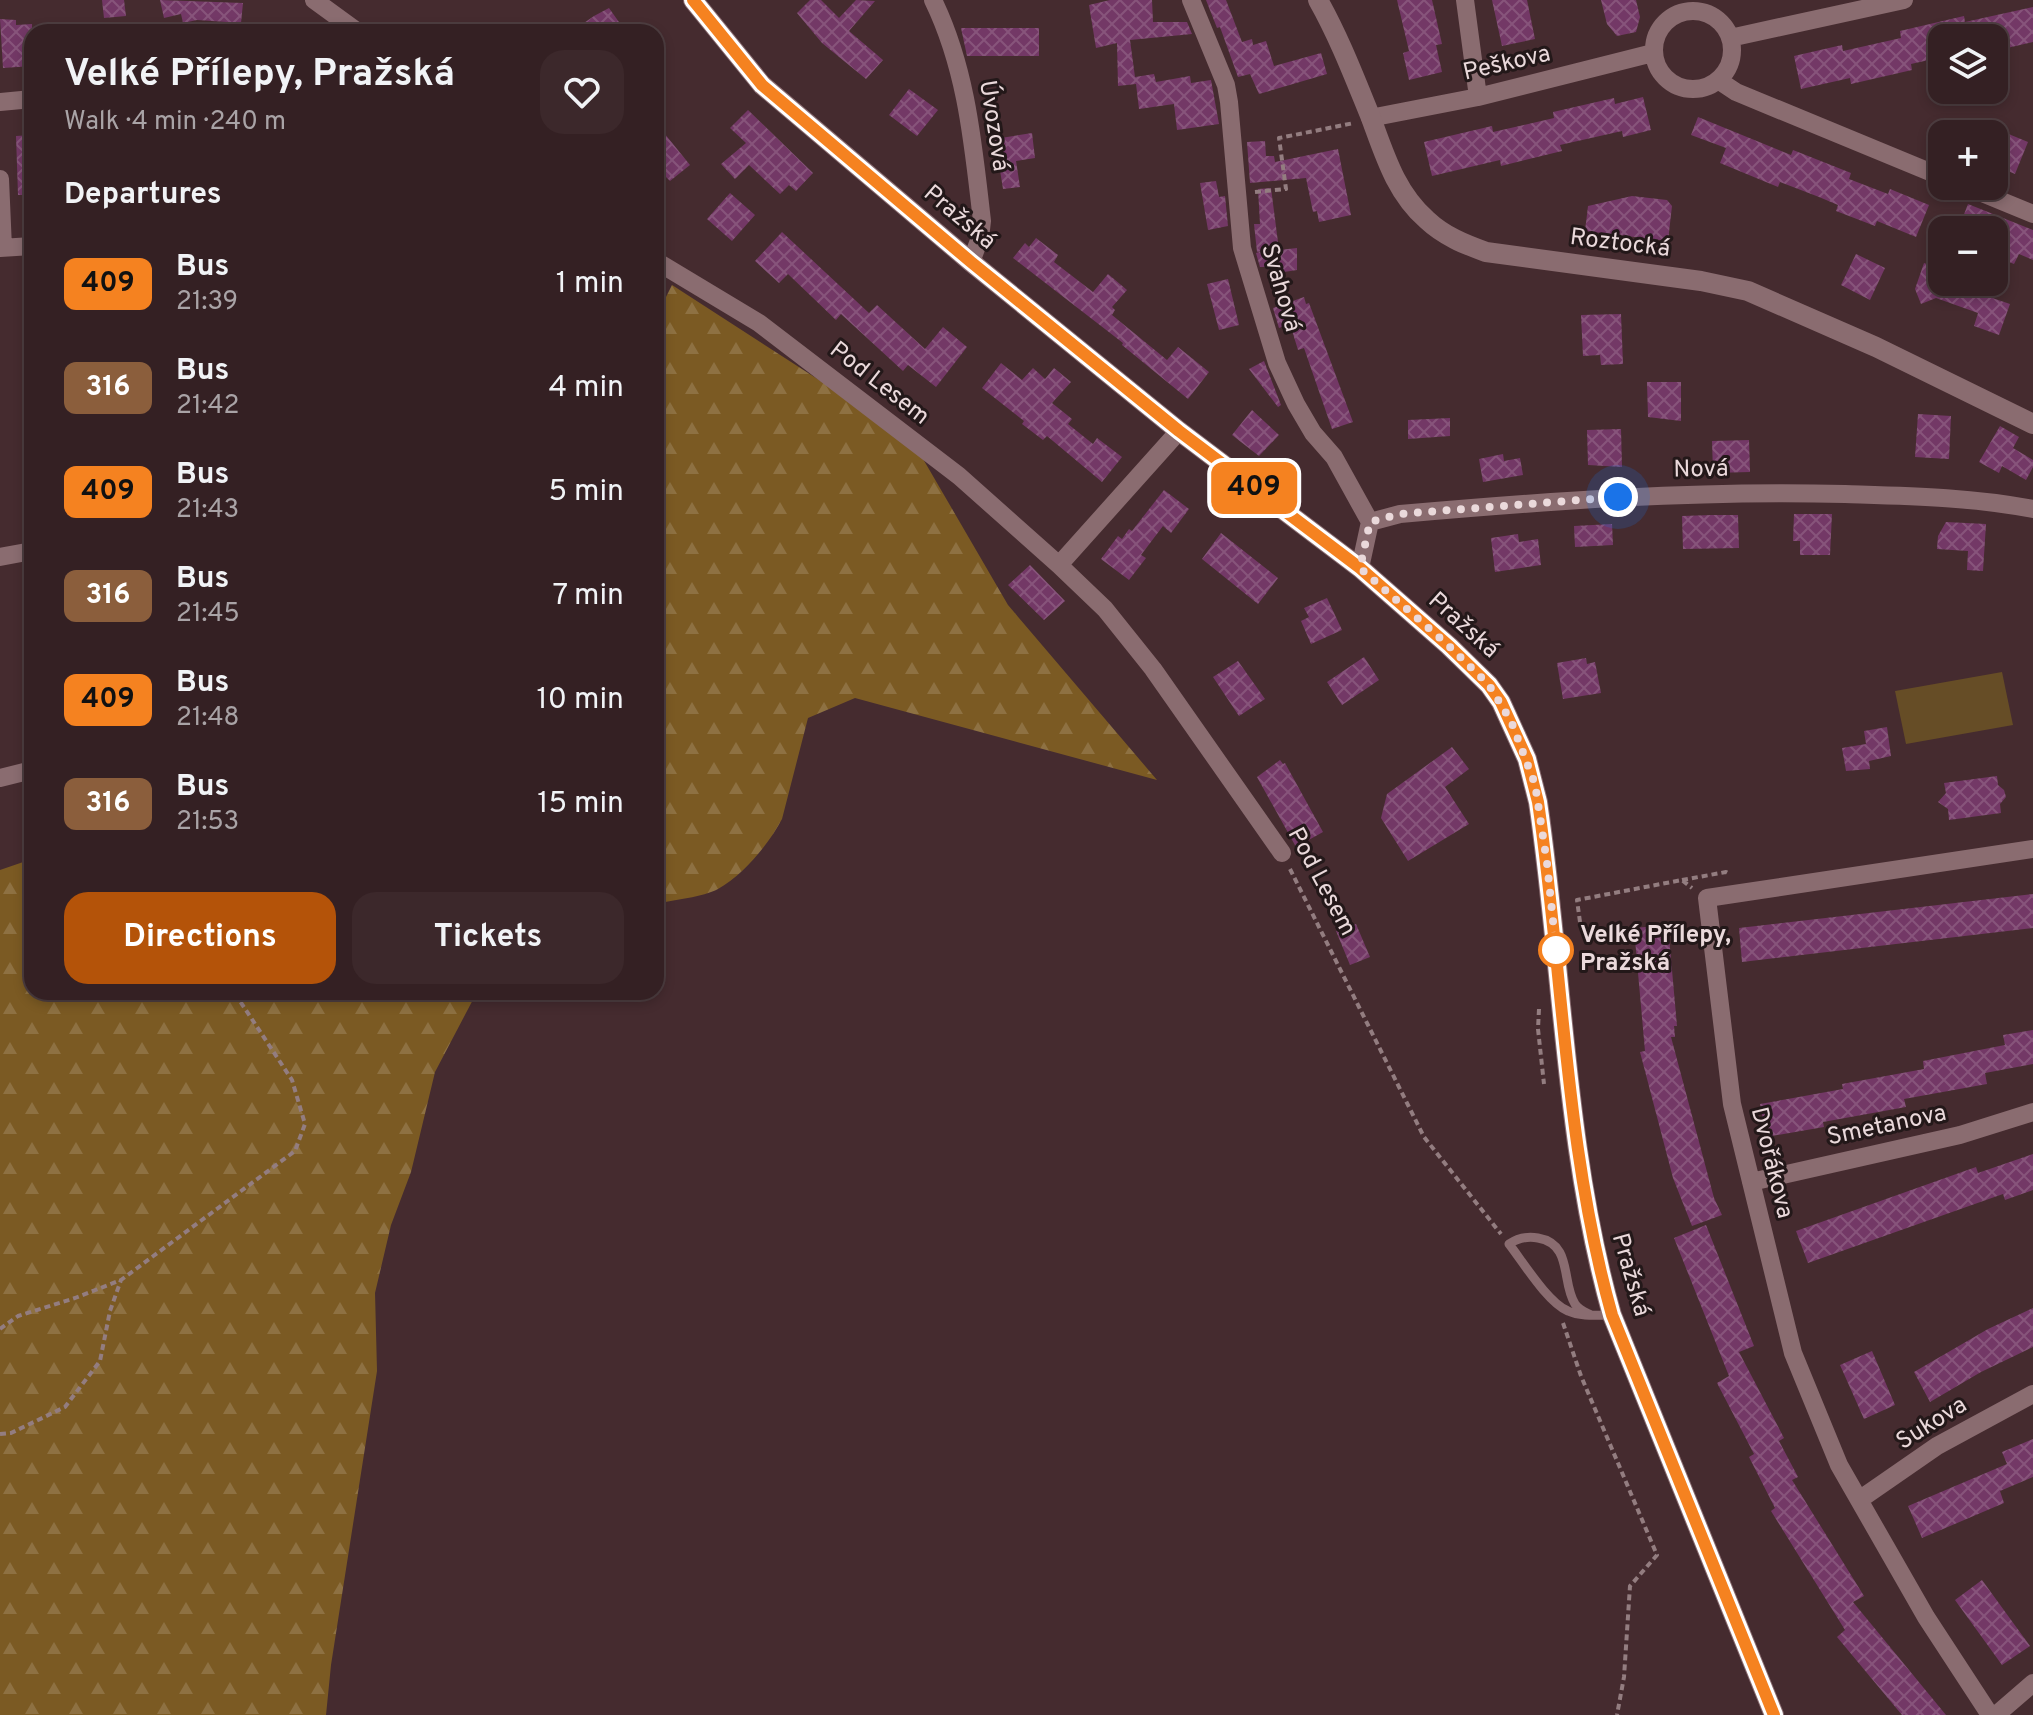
<!DOCTYPE html>
<meta charset="utf-8">
<style>
body{margin:0;font-family:Overpass,sans-serif;background:#3c282b;color:#f1f3f6;height:100vh;display:flex;flex-direction:column;font-size:30px;white-space:nowrap}
*{box-sizing:border-box;margin:0}
p{font-size:26px;color:#a9a3a6}
.icon{flex:none;width:44px;height:44px;fill:none;stroke:currentColor;stroke-width:2;stroke-linecap:round;stroke-linejoin:round}
.map{position:relative;flex:1;overflow:hidden}
.side{position:absolute;left:24px;top:24px;width:640px;height:976px;display:flex;flex-direction:column;background:#342023;border-radius:24px;box-shadow:0 4px 12px #0003,0 0 0 2px #4e3e41}
.side>*{flex:none}
.badge{padding:0 16px;border-radius:12px;font-size:28px;line-height:52px}
.fabs{position:absolute;left:1928px;top:24px;display:grid;gap:16px}
.fabs a{display:grid;place-items:center;width:80px;height:80px;border-radius:16px;background:#342023;box-shadow:0 4px 12px #0003,0 0 0 2px #4e3e41;font-size:40px}
.you{position:absolute;width:40px;height:40px;margin:-20px;border:6px solid #fff;border-radius:50%;background:#1a73e8;box-shadow:0 0 0 12px #1a73e833}
.map>.badge{position:absolute;translate:-50% -50%;box-shadow:0 0 0 4px #fff}
h2{padding:0 40px;font-size:30px;line-height:72px}
.round{display:grid;place-items:center;flex:none;width:84px;height:84px;border-radius:24px;background:#3c282b}
.head{display:flex;align-items:center;justify-content:space-between;height:136px;padding:0 40px}
h1{font-size:38px;font-weight:700;line-height:60px}
.cta{display:flex;gap:16px;margin-top:auto;padding:16px 40px}
.cta a{flex:1;height:92px;border-radius:24px;background:#b45309;color:#fff;font-size:32px;font-weight:700;line-height:92px;text-align:center}
.cta a+a{background:#3c282b;color:#f1f3f6}
ul{padding:0;list-style:none}
li{display:flex;align-items:center;gap:24px;height:104px;padding:0 40px}
li div{flex:1}
li b{display:block;font-size:30px}
li em{font-style:normal}
li .badge{min-width:88px;font-weight:700;text-align:center}
.map>svg:first-child{display:block}
</style>
<div class="map">
<svg width="2033" height="1715" viewBox="0 0 2033 1715">
<defs>
<pattern id="forest-firs" width="22" height="20" patternUnits="userSpaceOnUse" patternTransform="scale(2)"><rect width="22" height="20" fill="#7b5a23"/><path d="M5 1l3.5 6h-7zM16 11l3.5 6h-7z" fill="#8e7142"/></pattern>
<pattern id="building-cross-hatch" width="8" height="8" patternUnits="userSpaceOnUse" patternTransform="scale(2)"><rect width="8" height="8" fill="#733866"/><path d="M0 0l8 8M0 8l8-8" fill="none" stroke="#87547b"/></pattern>
</defs>
<rect width="100%" height="100%" fill="#452b2f"/>
<path fill="url(#forest-firs)" d="M672,285L912,440L1008,605L1157,780L855,698L808,718L782,819C769,844 743,875 718,889C703,897 673,900 656,904V303L662,305Z
M32,859V992H477L435,1072L411,1172L391,1225L375,1293L377,1371L331,1665L326,1715H0V870Z"/>
<path fill="#664d26" d="M2002,672L2013,725L1906,744L1895,691Z"/>
<path fill="url(#building-cross-hatch)" d="M102,0H124L126,16L104,18Z
M160,0L243,3L241,23L197,20L183,23L181,14L164,18Z
M810,0H821L839,18L856,0L875,1L849,31L883,60L866,79L822,43L797,13Z
M1110,0H1152L1153,22H1187L1192,34L1130,40L1135,77L1154,74L1156,82L1190,76L1191,83L1211,80L1219,124L1177,130L1174,104L1139,109L1136,84L1118,86L1117,43L1096,48L1089,5Z
M1206,0H1226L1242,42L1252,39L1253,45L1266,41L1274,66L1321,53L1327,74L1259,94L1250,74L1238,77L1220,27L1217,28Z
M1397,0H1432L1442,44L1436,45L1442,72L1409,80L1403,53L1409,51Z
M1492,0H1527L1535,39L1502,46Z
M1601,0H1636L1640,17L1636,32L1617,36L1607,24Z
M2033,7V42L1994,51V38H1942V57L1911,64L1912,70L1851,84L1850,78L1801,89L1794,56L1842,45L1843,51L1901,38L1900,31L1964,16L1965,22Z
M609,8L626,32H571L594,16Z
M0,19L16,20V25L32,24V66L3,68Z
M961,28H1039V56H967Z
M909,89L938,110L917,136L889,115Z
M1643,97L1651,130L1623,137L1622,131L1560,145L1562,151L1501,166L1500,160L1432,176L1424,142L1492,126L1493,132L1554,118L1553,112L1614,98L1615,104Z
M748,110L813,173L796,191L789,185L780,194L749,165L735,179L721,164L746,143L730,128Z
M1698,117L1791,155L1793,150L1851,173L1849,179L1888,194L1890,189L1929,205L1916,237L1877,221L1875,226L1836,211L1838,205L1819,197L1780,182L1778,187L1720,163L1726,148L1691,135Z
M656,123L690,165L670,181L666,177L656,186Z
M1994,128L2028,142L2015,174L1994,165Z
M1032,133L1035,158L1016,161L1020,187L1003,189L995,139Z
M32,135V195H18L16,136Z
M1265,141L1266,156H1274L1275,162L1338,149L1351,215L1319,222L1317,211L1313,212L1306,178L1250,183L1247,142Z
M1216,181L1219,197L1225,196L1228,226L1208,230L1200,183Z
M1271,188L1279,250L1297,248V270L1271,274L1270,267H1260L1256,253L1262,251L1257,252L1254,224H1260L1258,189Z
M730,193L755,215L732,241L707,219Z
M1632,196L1667,200L1672,206L1668,241L1585,231L1588,206Z
M1968,204L2033,230V260L2019,254L2014,264L1994,256V230H1958Z
M782,232L869,313L877,305L925,349L943,327L967,347L936,387L908,365L903,371L841,314L836,320L788,274L779,283L755,261Z
M1036,238L1058,255L1054,262L1093,292L1108,274L1127,290L1112,307L1115,310L1112,315L1167,360L1178,347L1209,372L1188,399L1122,345L1123,343L1013,258L1025,243L1029,247Z
M1856,254L1885,268L1870,300L1841,285Z
M1924,263L1942,270V282H1953L1958,284L1957,286L2010,304L1999,335L1974,326L1978,313L1936,298L1921,304L1915,289Z
M1228,279L1239,325L1219,330L1207,284Z
M1304,297L1306,304L1309,303L1353,422L1332,429L1304,348L1298,350L1290,324L1279,328L1273,308Z
M1621,314L1623,364L1601,365L1600,355L1583,356L1581,315Z
M1264,361L1281,405L1278,407L1249,369Z
M1001,363L1022,380L1033,368L1045,379L1054,368L1071,382L1052,403L1072,419L1068,424L1093,444L1097,438L1122,457L1102,482L1047,436L1043,440L1022,424L1024,421L982,388Z
M1647,382H1681V421L1648,417Z
M1252,410L1279,435L1259,456L1232,435Z
M1918,414L1951,416L1949,459L1915,457Z
M1450,418V436L1408,439V420Z
M2000,426L2019,437L2013,448L2033,460V467L2026,480L2002,466L1999,473L1979,462Z
M1621,429L1622,467L1588,465L1587,430Z
M1749,440L1750,472L1713,473L1712,441Z
M1503,454L1504,461L1520,458L1523,475L1483,482L1479,459Z
M1164,490L1189,509L1171,533L1163,526L1141,555L1146,558L1129,580L1101,559L1118,536L1122,539L1129,529L1132,531Z
M1794,514H1832L1830,555H1800V541H1793Z
M1711,515H1738L1739,548L1683,549L1682,516Z
M1946,522L1986,524L1983,571L1967,570L1968,551L1937,549L1938,536Z
M1612,524L1613,545L1575,547L1574,526Z
M1221,533L1278,578L1258,604L1202,559Z
M1518,534L1519,542L1538,539L1541,565L1495,572L1491,538Z
M1030,565L1065,601L1044,620L1008,585Z
M1327,598L1342,630L1311,644L1301,621L1309,617L1304,608Z
M1364,657L1379,680L1342,705L1327,682Z
M1586,658L1587,664L1595,662L1601,693L1563,699L1557,663Z
M1238,661L1265,699L1239,716L1213,677Z
M1887,727L1891,756L1869,761L1870,769L1846,771L1842,748L1866,744L1864,731Z
M1452,747L1469,769L1445,787L1469,824L1408,861L1381,818L1387,794Z
M1280,760L1283,764L1285,763L1323,832L1296,847L1257,777Z
M1997,776L1998,785L2004,790L2006,797L2000,804L2001,813L1949,820L1948,809L1938,802L1946,793L1944,783Z
M2033,894V928L1742,962L1739,928Z
M1356,924L1370,957L1350,965L1336,931Z
M1668,925L1677,1026H1674L1675,1037H1671L1714,1198L1722,1215L1692,1226L1673,1178L1640,1052L1645,1051L1634,928Z
M2033,1030V1064L1985,1073L1987,1084L1904,1099L1906,1107L1823,1122L1824,1127L1766,1137L1760,1104L1843,1089L1842,1084L1924,1069L1923,1061L2005,1045L2003,1035Z
M2033,1154V1190L2005,1200L2003,1194L1808,1263L1796,1231L1976,1167L1978,1173Z
M1706,1225L1754,1346L1739,1352L1784,1438L1779,1441L1798,1477L1792,1480L1864,1596L1853,1602L1946,1715H1902L1837,1637L1845,1630L1771,1511L1775,1508L1749,1457L1754,1454L1717,1383L1729,1376L1674,1238Z
M2033,1308V1347L1981,1372L1930,1402L1914,1372L1988,1329Z
M1872,1351L1895,1405L1864,1419L1840,1365Z
M2033,1439V1477L2000,1491L2004,1503L1922,1538L1908,1506L2007,1464L2002,1452Z
M1982,1580L2030,1646L2002,1665L1955,1600Z"/>
<g fill="none" stroke-linecap="round" stroke-linejoin="round">
<path stroke="#937d80" stroke-width="4" stroke-dasharray="6 4" stroke-linecap="butt" d="M1255,192L1286,189L1279,138L1354,123
M1290,869L1424,1137L1501,1234
M1682,880L1726,872L1730,874
M1580,922L1577,900L1682,880L1692,888
M1539,1009L1538,1029L1544,1084
M1563,1323L1581,1376L1657,1555L1630,1586L1624,1677L1617,1715
M0,1329L18,1316L75,1298L121,1280L295,1151L305,1124L292,1080L234,992
M0,1434L11,1433L65,1407L100,1361L110,1311L121,1280"/>
<path stroke="#8a6c70" stroke-width="9" d="M1591,1315C1585,1312 1579,1310 1575,1304C1561,1282 1573,1244 1538,1238C1527,1236 1518,1238 1509,1244C1523,1262 1548,1303 1568,1311C1581,1317 1598,1315 1612,1315"/>
<path stroke="#8a6c70" stroke-width="18" d="M314,0L358,32
M933,0C967,70 973,144 982,221L980,238L971,262
M1191,0L1226,85L1229,102L1242,248L1277,363L1296,404L1313,433L1334,457L1370,522L1360,568
M1465,0L1478,97
M1654 50a39 39 0 1 1 78 0a39 39 0 1 1-78 0Z
M1730,38L1904,0
M1718,80L1736,92L1942,177
M0,102L32,99
M1370,118L1478,97L1653,53
M0,179L3,248
M1965,186L2033,214
M0,248L32,246
M656,261L759,323L959,476L1059,565L1105,609L1153,669L1282,853
M1370,522L1400,514C1548,501 1695,490 1845,494C1908,496 1970,497 2033,509
M0,557L32,551
M1059,565L1179,431
M0,778L32,770
M1751,1182L1960,1135L2033,1112
M1859,1500L1937,1446L2033,1394
M1990,1715L1926,1617L1839,1465L1793,1353L1732,1104L1707,898L2033,849
M1996,1715L2033,1683"/>
<path stroke="#8a6c70" stroke-width="20" d="M1318,0C1339,37 1355,79 1371,118C1385,156 1396,193 1427,220C1444,236 1464,244 1486,252L1701,281L1748,291L1876,347L2033,424"/>
<path stroke="#8a6c70" stroke-width="20" d="M693,0L762,85L971,262L1179,431L1360,568L1449,646L1489,685L1501,702L1527,759L1538,802C1563,971 1565,1151 1612,1315L1774,1715"/>
</g>
<g fill="none" stroke-linecap="round" stroke-linejoin="round">
<g stroke="#fff" stroke-width="18">
<path id="line" d="M693,0L762,85L971,262L1179,431L1360,568L1449,646L1489,685L1501,702L1527,759L1538,802C1563,972 1565,1149 1612,1315L1774,1715"/>
</g>
<use href="#line" stroke="#f58220" stroke-width="12"/>
<path stroke="#ead9db" stroke-width="8" stroke-dasharray="0 14.4" d="M1556,950L1547,863L1535,784L1511,721L1489,685L1449,646L1360,568L1370,522L1400,514L1618,497"/>
</g>
<circle fill="#fff" stroke="#f58220" stroke-width="4" cx="1556" cy="950" r="16"/>
<g text-anchor="middle" dominant-baseline="central" stroke-width="6" stroke-linejoin="round" paint-order="stroke">
<g font-size="24" fill="#ead9db" stroke="#231819">
<text transform="translate(1507 64) rotate(-13)">Peškova</text>
<text transform="translate(993 126) rotate(81)">Úvozová</text>
<text transform="translate(959 218) rotate(40)">Pražská</text>
<text transform="translate(1620 244) rotate(7)">Roztocká</text>
<text transform="translate(1280 288) rotate(74)">Svahová</text>
<text transform="translate(879 384) rotate(38)">Pod Lesem</text>
<text transform="translate(1701 470) rotate(-1)">Nová</text>
<text transform="translate(1463 626) rotate(42)">Pražská</text>
<text transform="translate(1321 882) rotate(62)">Pod Lesem</text>
<text transform="translate(1887 1126) rotate(-12)">Smetanova</text>
<text transform="translate(1771 1163) rotate(76)">Dvořákova</text>
<text transform="translate(1630 1275) rotate(74)">Pražská</text>
<text transform="translate(1932 1424) rotate(-32)">Sukova</text>
</g>
<g font-size="24" font-weight="bold" fill="#ead9db" stroke="#231819" text-anchor="start">
<text x="1580" y="936">Velké Přílepy,<tspan x="1580" dy="28">Pražská</tspan></text>
</g>
</g>
</svg>
<div class="fabs">
<a><svg class="icon" aria-label="layers" viewBox="0 0 24 24"><path d="M12 4l9 5-9 5-9-5zM3 14l9 5 9-5"/></svg></a>
<a>+</a>
<a>−</a>
</div>
<div class="you" style="left:1618px;top:497px"></div>
<b class="badge" style="left:1254px;top:488px;background:#f58220;color:#111">409</b>
<section class="side">
<div class="head"><div><h1>Velké Přílepy, Pražská</h1><p>Walk · 4 min · 240 m</p></div><a class="round"><svg class="icon" aria-label="heart" viewBox="0 0 24 24"><path d="M12 20l-8-8c-3-5 5-10 8-4 3-6 11-1 8 4z"/></svg></a></div>
<h2>Departures</h2>
<ul>
<li><span class="badge" style="background:#f58220;color:#111">409</span><div><b>Bus</b><p>21:39</p></div><em>1 min</em></li>
<li><span class="badge" style="background:#8b5e3c;color:#fff">316</span><div><b>Bus</b><p>21:42</p></div><em>4 min</em></li>
<li><span class="badge" style="background:#f58220;color:#111">409</span><div><b>Bus</b><p>21:43</p></div><em>5 min</em></li>
<li><span class="badge" style="background:#8b5e3c;color:#fff">316</span><div><b>Bus</b><p>21:45</p></div><em>7 min</em></li>
<li><span class="badge" style="background:#f58220;color:#111">409</span><div><b>Bus</b><p>21:48</p></div><em>10 min</em></li>
<li><span class="badge" style="background:#8b5e3c;color:#fff">316</span><div><b>Bus</b><p>21:53</p></div><em>15 min</em></li>
</ul>
<div class="cta"><a>Directions</a><a>Tickets</a></div>
</section>
</div>
